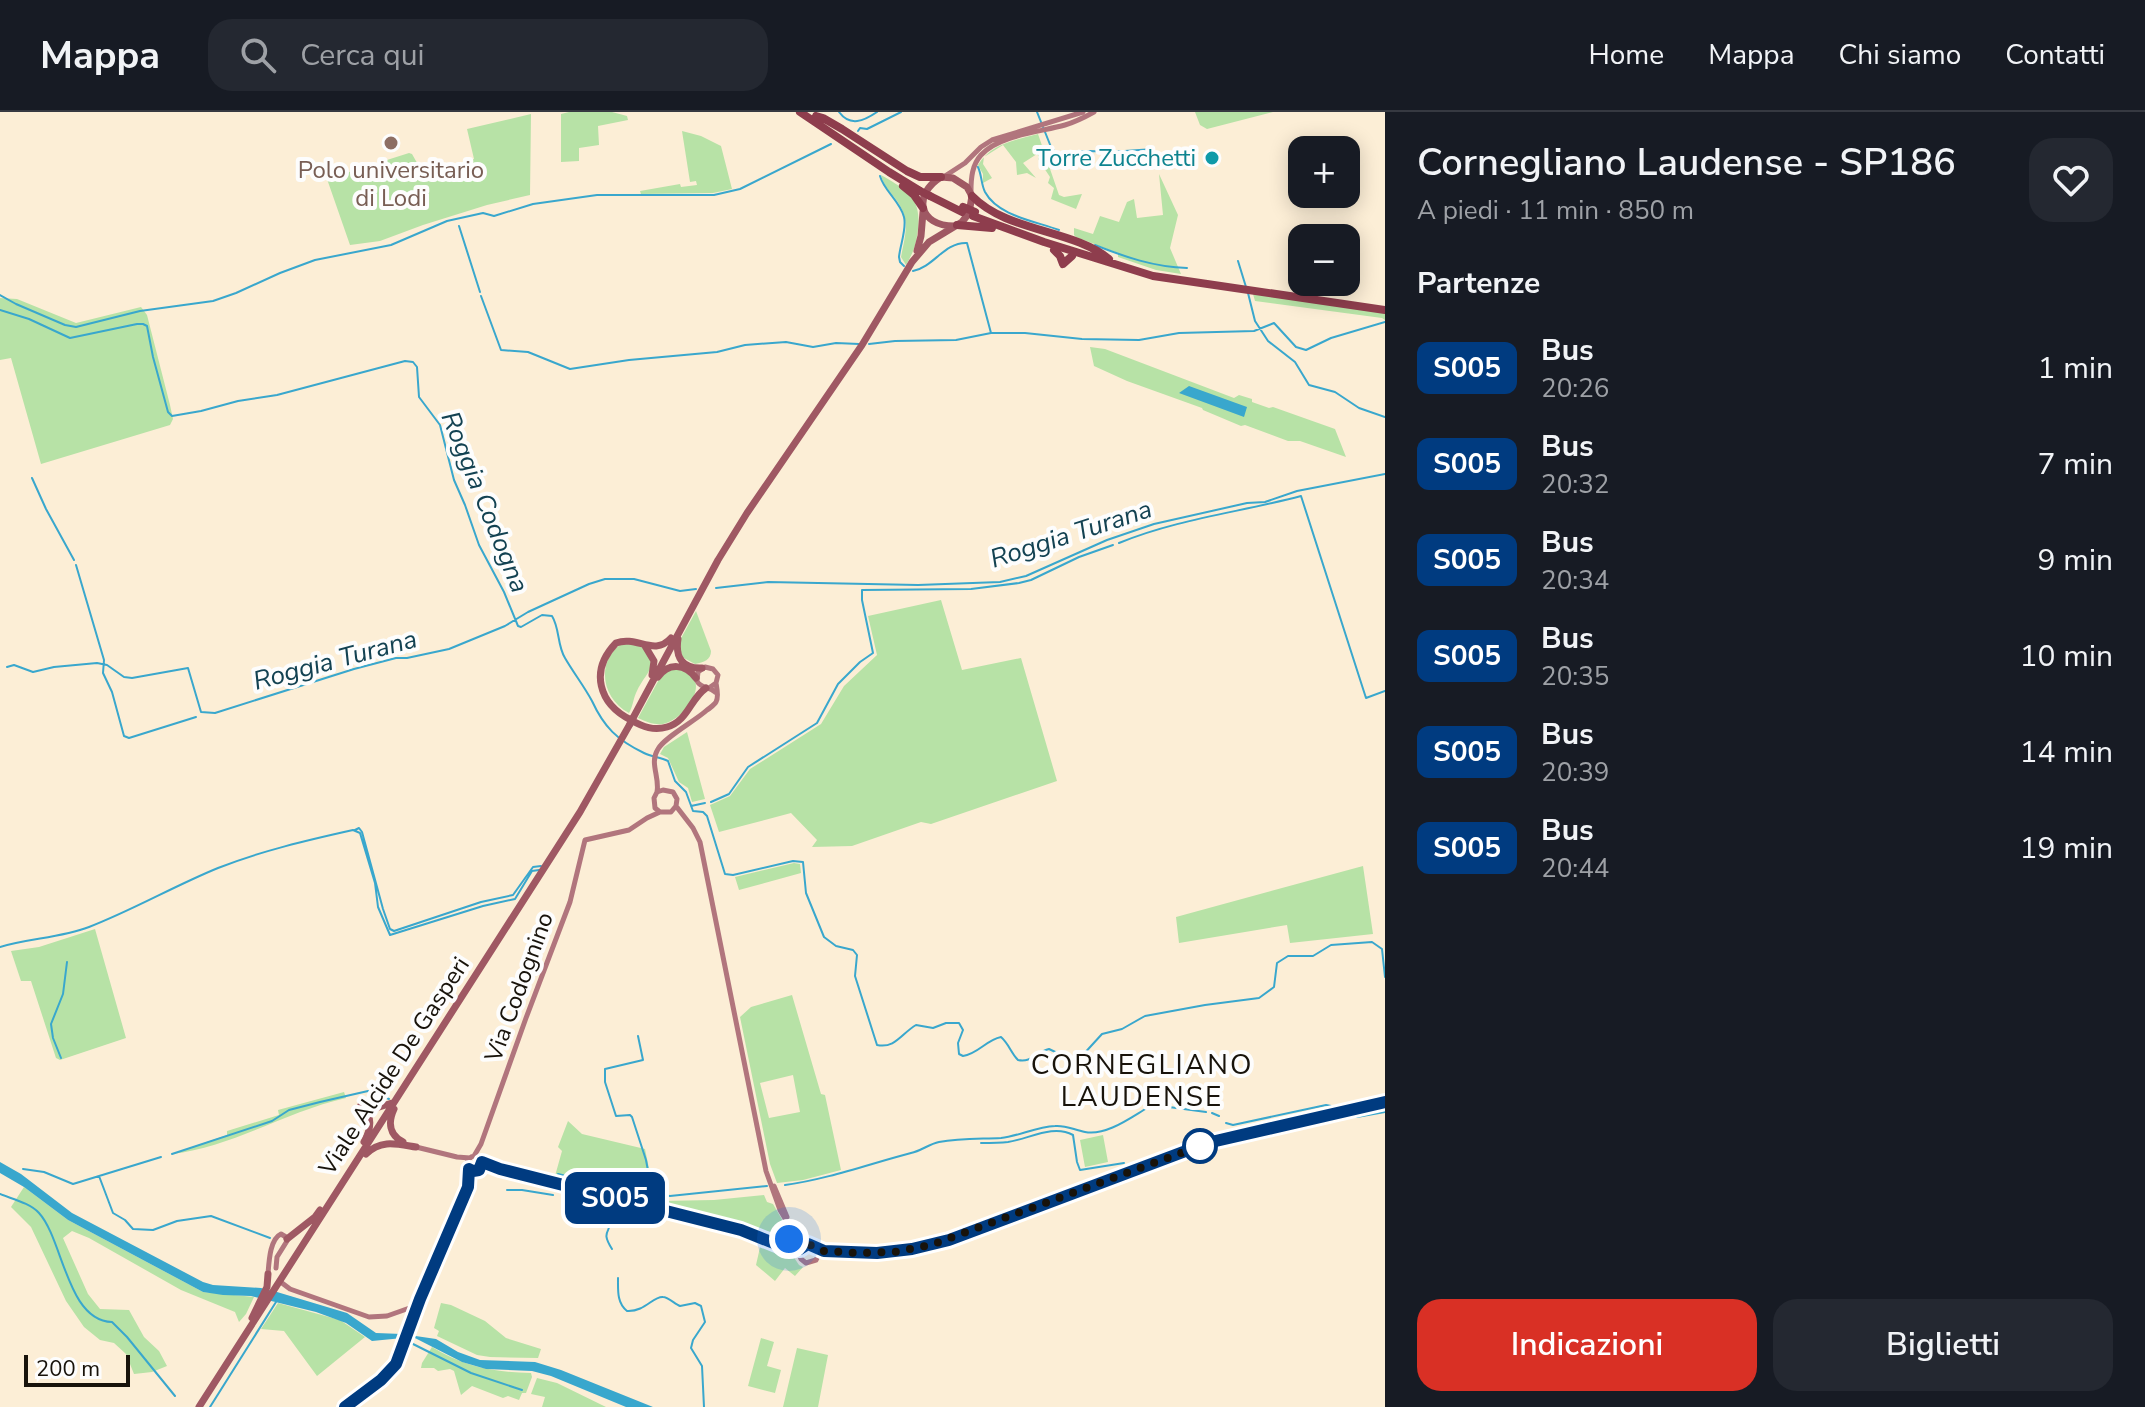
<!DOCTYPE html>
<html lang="it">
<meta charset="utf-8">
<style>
body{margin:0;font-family:"Nunito Sans",sans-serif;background:#242831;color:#f1f3f6;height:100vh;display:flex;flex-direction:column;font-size:30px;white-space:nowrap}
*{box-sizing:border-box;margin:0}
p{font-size:26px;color:#9ea1a6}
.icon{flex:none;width:44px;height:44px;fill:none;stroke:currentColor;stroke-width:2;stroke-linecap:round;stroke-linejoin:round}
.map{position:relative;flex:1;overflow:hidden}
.details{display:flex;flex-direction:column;background:#171b24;width:760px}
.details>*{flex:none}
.badge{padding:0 16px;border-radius:12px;font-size:28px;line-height:52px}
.controls{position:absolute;left:1288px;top:24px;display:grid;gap:16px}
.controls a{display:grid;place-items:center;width:72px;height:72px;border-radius:16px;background:#171b24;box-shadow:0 4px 20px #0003;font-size:40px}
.scale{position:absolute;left:24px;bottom:20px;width:106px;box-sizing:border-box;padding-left:8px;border:4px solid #18130b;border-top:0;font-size:22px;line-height:28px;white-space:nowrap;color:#18130b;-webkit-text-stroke:6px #fdfdfd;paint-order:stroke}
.you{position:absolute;width:40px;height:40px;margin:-20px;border:6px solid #fff;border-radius:50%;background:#1a73e8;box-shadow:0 0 0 12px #1a73e833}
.map>.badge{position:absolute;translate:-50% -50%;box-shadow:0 0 0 4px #fff}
h2{padding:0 32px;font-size:30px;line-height:72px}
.round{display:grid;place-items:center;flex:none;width:84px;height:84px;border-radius:24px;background:#242831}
.head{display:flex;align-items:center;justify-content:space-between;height:136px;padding:0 32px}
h1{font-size:38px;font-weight:600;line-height:60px}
.action{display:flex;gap:16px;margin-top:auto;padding:16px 32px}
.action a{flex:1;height:92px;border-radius:24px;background:#d93025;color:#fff;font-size:32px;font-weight:600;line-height:92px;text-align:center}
.action a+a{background:#242831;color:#f1f3f6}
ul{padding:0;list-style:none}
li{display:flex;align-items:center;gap:24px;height:96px;padding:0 32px}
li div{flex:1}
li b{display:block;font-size:30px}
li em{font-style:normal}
li .badge{min-width:88px;font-weight:700;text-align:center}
header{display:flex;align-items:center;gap:48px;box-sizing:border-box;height:112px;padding:0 40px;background:#171b24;border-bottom:2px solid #363941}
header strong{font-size:38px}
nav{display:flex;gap:44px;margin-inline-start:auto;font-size:28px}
.search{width:560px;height:72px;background:#242831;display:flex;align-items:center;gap:20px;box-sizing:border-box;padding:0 28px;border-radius:24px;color:#9ea1a6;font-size:30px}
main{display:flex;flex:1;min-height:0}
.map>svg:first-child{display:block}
</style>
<header>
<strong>Mappa</strong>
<div class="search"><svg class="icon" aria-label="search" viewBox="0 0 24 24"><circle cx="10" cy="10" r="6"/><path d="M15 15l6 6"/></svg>Cerca qui</div>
<nav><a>Home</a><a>Mappa</a><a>Chi siamo</a><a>Contatti</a></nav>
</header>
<main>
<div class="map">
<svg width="1385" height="1295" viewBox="0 0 1385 1295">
<rect width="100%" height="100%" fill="#fceed6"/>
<path fill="#b7e2a6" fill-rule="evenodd" d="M569,0H612L627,4L628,8L598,14L599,33L579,36V49L561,50V2Z
M1195,0H1273L1207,17L1200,13Z
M531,2L530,83L487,93L423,113L380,129L350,133L327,67L409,41L412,42L425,65L474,47L467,17Z
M682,19L701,24L721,34L732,77L713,81L641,82L640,79L680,72L681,75L697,73L696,69L690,70Z
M1038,22L1059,83L1064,85L1082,82L1076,97L1051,87L1054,76L1048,71L1050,65L1038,47L1039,45L1037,42L1023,51L1036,66L1027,61L1017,63L1016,50L1003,33L984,45L983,52L992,66L983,71V62L978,53C991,31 1016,28 1038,22Z
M1159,62L1178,103L1170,136L1181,162L1156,158L1118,145V141L1076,125L1074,123V116L1093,122L1100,104L1119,110L1127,90L1134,87L1137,106L1163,103Z
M881,63C905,77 922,85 918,117C916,133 914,139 906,153L901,145C906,120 911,106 894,85C888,77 883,72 881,63Z
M1253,182L1385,200V208L1382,206L1255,189Z
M0,186L17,187L76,211L141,195L147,203L170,293L173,307L170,313L41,352L11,246L0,248Z
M1090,235L1105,237L1234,286L1239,283L1252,287V290L1269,296L1273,295L1335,317L1346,345L1300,329H1288L1245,313L1241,314L1203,298L1202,296L1127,269L1094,254Z
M941,488L962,558L1021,546L1057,669L931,712L921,710L852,734L812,735L817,728L791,701L719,720L710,693L730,684L750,657L821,612L844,574L877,543L868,504Z
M696,499L711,539C711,548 704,550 695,552L682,545L679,530Z
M624,530L641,533C661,557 646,558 636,581C633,588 633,594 629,601C601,586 595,548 624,530Z
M681,556C684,559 689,560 692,563C706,580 680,609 663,612C654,613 647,610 638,606L662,562L668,558Z
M687,620L705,687L692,690L688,676L679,670L668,646L660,642L664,635Z
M794,751L800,752L801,761L739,778L735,765Z
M1363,754L1373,822L1290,831L1287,813L1179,831L1176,805Z
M95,817L126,926L60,948L56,946L31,869H21L11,839L39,835Z
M792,883L821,982L825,983L841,1058L803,1068L777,1071L770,1052L740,905L751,895ZM793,963L800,1000L769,1006L760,971Z
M344,980L346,986C287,999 233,1035 172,1042L227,1023V1019L279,1003L278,998Z
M568,1009L582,1022L645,1037L654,1081L651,1084H643L555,1064L562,1039L558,1035Z
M1103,1023L1108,1050L1085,1055L1080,1028Z
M24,1075L68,1108L203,1180L254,1185L246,1202L239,1210L235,1200L181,1178L89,1126L72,1119L63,1126L88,1182L100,1197L129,1198L144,1225L159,1239L167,1254L152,1260L134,1262L126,1242L114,1231L100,1228L84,1215L66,1189L31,1115L11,1095Z
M764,1083L767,1090L773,1092L787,1116L788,1121L781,1123L660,1089L714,1088Z
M761,1131L774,1139L793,1144L799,1153L803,1155L795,1164L785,1156L775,1169L756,1153Z
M278,1191L340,1208L365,1225L317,1264L284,1219L261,1217Z
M441,1191L451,1193L485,1209L506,1226L541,1237L538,1246L490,1245L477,1243L437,1224L439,1219L434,1216Z
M761,1226L774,1230L767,1254L781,1258L775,1281L748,1274Z
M432,1235C464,1255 493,1260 531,1261L532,1265L526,1281H522L519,1288L508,1284L503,1286L472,1274L461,1283L454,1259L450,1257L438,1259L434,1256H421L422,1251Z
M797,1236L828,1243L818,1295H783Z
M537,1266L557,1271L606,1295H542L545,1285L531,1282Z"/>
<path fill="#39a7cd" d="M1189,274L1247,295L1244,305L1179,281Z
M0,1050L21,1062L72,1101L203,1170L213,1173L261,1176L277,1180L347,1201L376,1221L402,1222L436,1227L458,1240L480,1248L535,1250L561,1258L653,1295H626L551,1264L532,1259L486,1257L462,1250L413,1225L372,1229L346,1211L316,1200L251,1184L223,1183L203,1180L68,1108L24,1075L0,1061Z"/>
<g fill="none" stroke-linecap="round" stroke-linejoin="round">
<path stroke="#39a7cd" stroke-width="2" d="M839,0C850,15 864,9 877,0
M1037,0L1051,35L1056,41L1090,39L1110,40L1154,37
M858,19L860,16L867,17L901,0
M978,55C982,64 981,72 985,80C998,104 1035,109 1059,118
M880,64C884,79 900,89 904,105C907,117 900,133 899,145L900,150L904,154
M459,114L480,180
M1095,133C1125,145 1154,155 1187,156
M1238,149L1246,175
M913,159C934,155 944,130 967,131L991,221
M1248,181L1255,209L1268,229L1295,250L1309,273L1335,280L1359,296L1385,305
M0,183L16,192L65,213L76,215L140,199L213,189L236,181L280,161L315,148L391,133L447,109L483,101L494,104L533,92L597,83H714L740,77L831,32
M481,184L501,238L528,240L570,257L629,248L717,240L745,233L786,230L813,235L836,231L859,232
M0,198L29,207L70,226L137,212H143L147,214L153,245L168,300L172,304L201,299L238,289L277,283L405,249L413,250L417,255L419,285L440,313L454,368L465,393L479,433L504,480L518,514L521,515L542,503L552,504C560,517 557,533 565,546C573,560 584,574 592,589C604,615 617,628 644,641C652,645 660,645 668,649L675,669L686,680L693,699L703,700L707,704L725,762L733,763L793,749L803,750L806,781L824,825L836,834L853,838L857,843L855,864L877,933C895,937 902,921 916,913L933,916L946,911H959L963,918L958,931L959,942L963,944C978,942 986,928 1001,925C1009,932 1011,941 1018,948C1031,951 1037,940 1049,937L1070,947H1076L1081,945L1102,922L1122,917L1145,904L1205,893L1259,886L1274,875L1277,851L1288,844H1313L1331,833L1372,830L1382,837L1385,865
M869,232L895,229L956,228L991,221H1025L1082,227L1139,228L1179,221L1254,219L1274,211L1296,235L1306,238L1331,226L1385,210
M32,366L46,397L74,448
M1119,431C1177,407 1241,400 1301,384L1366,586L1385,579
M76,453L104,548L103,561L112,580L124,624L129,626L196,605
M716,476L768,470L918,473L1000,470L1026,464L1107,428L1154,412L1247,391L1265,390L1297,379L1385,362
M7,555L14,553L33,560L54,555L97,551L107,553L124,565L132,566L188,556L201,600L215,601L354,557L396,546H407L449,537L505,514L528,500L589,472L605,467H634L680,479L696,477
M711,690L729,682L748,655L817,611L838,572L860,550L873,541L862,488V478L971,477L1019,471L1031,468L1079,445L1113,433
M691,694L705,691
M355,718L359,716L362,720L383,797L390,817L394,819L481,790L513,783L533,755L541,754
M0,835C30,826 60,826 89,815C133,798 174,774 218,756C261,739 308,728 353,718L360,721L375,771L378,795L390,823L483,794L515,787L532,759L539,758
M638,924L643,948L605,957V970L616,1004L630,1003L632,1005L646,1048L652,1080
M61,946L53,926L51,912L63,882L67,850
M1169,995L1206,1000
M1212,1001L1219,1004
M1334,1005H1357L1385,1000
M1226,1011L1233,1013L1326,993L1331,994L1333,998
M981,1031C990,1031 999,1031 1008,1030C1029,1027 1053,1012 1073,1023L1077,1050L1080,1058L1124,1051
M172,1042L272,1009L289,998L320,990L368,979L389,987
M23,1057L44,1060L73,1072L161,1045
M558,1062L629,1079L670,1084L767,1074
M99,1064L113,1101L125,1108L133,1117L153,1118L177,1109L211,1104L270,1126
M785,1073C828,1067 869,1052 911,1041C921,1039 929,1032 939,1030C960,1026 980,1027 1001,1026C1019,1024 1036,1015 1055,1014C1066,1013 1074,1018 1085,1020C1106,1024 1130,1006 1147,996
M507,1078H522L553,1083
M0,1082C12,1087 30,1091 39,1101C63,1127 67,1209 112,1210L127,1225L175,1284
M611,1106C611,1122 600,1118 612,1137
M618,1166C618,1179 617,1191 627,1199C645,1200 653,1184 663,1185C668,1185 675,1192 680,1194L695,1191L701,1194L705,1210L693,1228L691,1236L702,1254L704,1295
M407,1229L471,1261L522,1278
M210,1295L276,1190"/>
<path stroke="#b1757d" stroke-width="5" d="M945,64L965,51L981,35L992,28L1083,0
M971,79C971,66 972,53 981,43C999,23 1040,20 1065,13C1075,10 1085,5 1094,0
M709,576L716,571L718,563L713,557L705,555L698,560L697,569C701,577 709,574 715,580
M657,680C660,665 649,651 658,637C665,625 695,609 707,598C709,597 716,591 716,590C719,585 717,577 716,571
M676,694L671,700H660L655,696L654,686L657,680L663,678L673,680L677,687L676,694L693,716L700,730L766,1059L780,1098L802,1135
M416,1035L457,1045L470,1046
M474,1044L481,1032L526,906L570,790L585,728L629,718L647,706L660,700
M467 1052a8 8 0 1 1 16 0a8 8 0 1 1-16 0Z
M482,1050L500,1057L741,1118L786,1136L800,1144
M774,1074L787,1105
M799,1124L808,1132
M779,1132L789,1127L791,1117
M817,1137L836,1140L877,1141L931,1133L1207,1031L1385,990
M799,1142L801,1147L806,1151L816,1148C820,1142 818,1136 812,1133H806
M268,1162C269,1149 270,1127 281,1122L286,1125L287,1129L277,1145L276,1156
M282,1171L290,1177L369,1205L387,1204L418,1193L468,1075L477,1059"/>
<path stroke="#9f5863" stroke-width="7" d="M917,139L921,124L923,100
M671,526C654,545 637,523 616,531C589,559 599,592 631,608C643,615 654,619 667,615C688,609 690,587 706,576
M678,527C675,546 683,557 702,556
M645,534L654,549L652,563
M658,565C669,550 685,552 696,566
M633,606L718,448L747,401L862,233L912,150L929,130L962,110L969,101L972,84L967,75L953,66L941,65C912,83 919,114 954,114
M361,993C374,1004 371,1017 364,1030
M362,994L376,996L392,991
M394,997C388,1010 389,1023 403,1030
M366,1042C381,1027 397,1032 416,1035
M287,1127L315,1105L320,1098
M252,1206L267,1175L268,1162
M199,1295L580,700L630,612"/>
<path stroke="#8e3d4d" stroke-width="8" d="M800,0L889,60L920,79
M816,4L823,6L842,17L907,59L920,65H941
M903,74L914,83L923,96
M930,84L962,100
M972,84C1007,120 1072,117 1109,147
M973,104L1044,130L1153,164L1385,198
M957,113L992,116
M1054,138L1060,144L1063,152L1072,144"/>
<path stroke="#9f5863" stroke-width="7" d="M630,612L633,606"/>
<path stroke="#8e3d4d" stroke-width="8" d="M920,79L930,84
M963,95L975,100"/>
</g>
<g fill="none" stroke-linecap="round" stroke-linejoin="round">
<g stroke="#fff" stroke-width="18">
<path id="line" d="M345,1295L381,1268L396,1252L420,1187L468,1075L469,1057L473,1059L479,1058L482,1050L500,1057L741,1118L786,1136L800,1137L808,1132L824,1139L877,1141L912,1137L949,1128L1207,1031L1385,990"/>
</g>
<use href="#line" stroke="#003b80" stroke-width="12"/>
<path stroke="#18130b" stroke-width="8" stroke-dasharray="0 14.4" d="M789,1127L790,1116L802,1135L808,1132L824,1139L859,1141L894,1140L931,1133L1200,1034"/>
</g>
<circle fill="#8d6e63" stroke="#fdfdfd" stroke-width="3" cx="391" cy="31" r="8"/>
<circle fill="#0f9aa8" stroke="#fdfdfd" stroke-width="3" cx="1212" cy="46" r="8"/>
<circle fill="#fff" stroke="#003b80" stroke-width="4" cx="1200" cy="1034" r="16"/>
<g text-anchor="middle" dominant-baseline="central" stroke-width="8" stroke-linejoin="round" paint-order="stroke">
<g font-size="24" fill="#0d838f" stroke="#fdfdfd" text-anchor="end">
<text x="1196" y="46">Torre Zucchetti</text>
</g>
<g font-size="24" fill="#785e54" stroke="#fdfdfd">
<text x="391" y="58">Polo universitario<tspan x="391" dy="28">di Lodi</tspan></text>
</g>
<g font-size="24" fill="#18130b" stroke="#fdfdfd">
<text transform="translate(519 875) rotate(-70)">Via Codognino</text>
<text transform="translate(394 954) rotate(-57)">Viale Alcide De Gasperi</text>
</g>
<g font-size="26" font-style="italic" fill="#134252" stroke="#fdfdfd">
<text transform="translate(485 390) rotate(68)">Roggia Codogna</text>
<text transform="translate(1071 422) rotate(-18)">Roggia Turana</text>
<text transform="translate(335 548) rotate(-15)">Roggia Turana</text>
</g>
<g font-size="28" letter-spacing="2" fill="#18130b" stroke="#fdfdfd">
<text x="1142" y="953">CORNEGLIANO<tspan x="1142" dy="32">LAUDENSE</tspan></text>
</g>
</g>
</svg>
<div class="controls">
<a>+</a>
<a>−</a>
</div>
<div class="scale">200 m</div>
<div class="you" style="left:789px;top:1127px"></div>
<b class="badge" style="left:615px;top:1086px;background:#003b80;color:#fff">S005</b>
</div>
<section class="details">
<div class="head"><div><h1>Cornegliano Laudense - SP186</h1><p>A piedi · 11 min · 850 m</p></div><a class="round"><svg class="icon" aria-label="heart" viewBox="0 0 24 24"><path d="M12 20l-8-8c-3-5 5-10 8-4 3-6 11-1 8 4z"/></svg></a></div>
<h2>Partenze</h2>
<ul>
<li><span class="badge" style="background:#003b80;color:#fff">S005</span><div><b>Bus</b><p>20:26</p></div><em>1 min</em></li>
<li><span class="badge" style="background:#003b80;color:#fff">S005</span><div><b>Bus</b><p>20:32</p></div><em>7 min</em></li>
<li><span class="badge" style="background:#003b80;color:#fff">S005</span><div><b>Bus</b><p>20:34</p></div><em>9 min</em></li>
<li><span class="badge" style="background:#003b80;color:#fff">S005</span><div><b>Bus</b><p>20:35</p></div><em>10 min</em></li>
<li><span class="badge" style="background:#003b80;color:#fff">S005</span><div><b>Bus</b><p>20:39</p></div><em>14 min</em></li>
<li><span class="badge" style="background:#003b80;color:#fff">S005</span><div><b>Bus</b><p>20:44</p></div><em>19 min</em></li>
</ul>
<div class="action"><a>Indicazioni</a><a>Biglietti</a></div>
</section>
</main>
